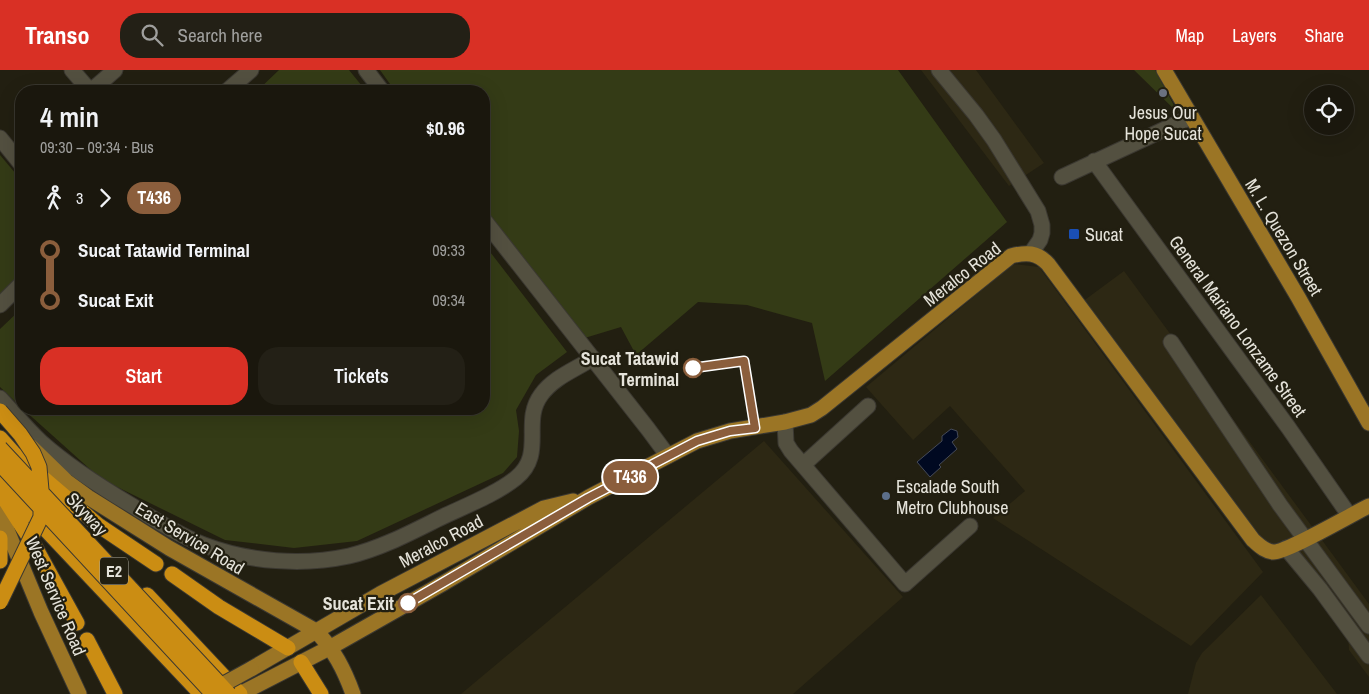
<!DOCTYPE html>
<meta charset="utf-8">
<style>
body{margin:0;font-family:"Archivo Narrow",sans-serif;background:#232016;color:#f1f3f6;height:100vh;display:flex;flex-direction:column;font-size:19px;white-space:nowrap}
*{box-sizing:border-box;margin:0}
p{font-size:16px;color:#9f9f9d}
.icon{flex:none;width:28px;height:28px;fill:none;stroke:currentColor;stroke-width:2;stroke-linecap:round;stroke-linejoin:round}
.map{position:relative;flex:1;overflow:hidden}
.side{position:absolute;left:15px;top:15px;width:475px;height:330px;display:flex;flex-direction:column;background:#1a170d;border-radius:20px;box-shadow:0 5px 20px #0002,0 0 0 1px #38362e}
.side>*{flex:none}
.badge{padding:0 10px;border-radius:16px;font-size:18px;line-height:32px}
.tools{position:absolute;left:1304px;top:15px;display:grid;gap:10px}
.tools a{display:grid;place-items:center;width:50px;height:50px;border-radius:50%;background:#1a170d;box-shadow:0 5px 20px #0002,0 0 0 1px #38362e;font-size:25px}
.map>.badge{position:absolute;translate:-50% -50%;box-shadow:0 0 0 2px #fff}
.legs{display:flex;align-items:center;gap:8px;height:55px;padding:0 25px;font-size:16px}
.legs p{margin-inline-start:auto}
.summary{display:flex;align-items:center;justify-content:space-between;height:85px;padding:0 25px}
h1{font-size:28px;font-weight:600;line-height:38px}
.action{display:flex;gap:10px;margin-top:auto;padding:10px 25px}
.action a{flex:1;height:58px;border-radius:20px;background:#d93025;color:#fff;font-size:20px;font-weight:600;line-height:58px;text-align:center}
.action a+a{background:#232016;color:#f1f3f6}
ul{padding:0 25px;list-style:none}
li{display:flex;align-items:center;gap:18px;height:50px;font-size:19px}
li i{display:grid;place-items:center;width:8px;height:100%;margin:0 6px;background:currentColor}
li i::after{content:'';width:12px;height:12px;margin:-6px;border:4px solid;border-radius:50%;background:#1a170d}
li p{margin-inline-start:auto}
li:first-child i{background:linear-gradient(#0000 50%,currentColor 0)}
li:last-child i{background:linear-gradient(currentColor 50%,#0000 0)}
header{display:flex;align-items:center;gap:30px;box-sizing:border-box;height:70px;padding:0 25px;background:#d93025;color:#fff}
header strong{font-size:24px}
nav{display:flex;gap:28px;margin-inline-start:auto;font-size:18px}
.search{width:350px;height:45px;background:#232016;display:flex;align-items:center;gap:12px;box-sizing:border-box;padding:0 18px;border-radius:20px;color:#9f9f9d;font-size:19px}
.map>svg:first-child{display:block}
</style>
<header>
<strong>Transo</strong>
<div class="search"><svg class="icon" aria-label="search" viewBox="0 0 24 24"><circle cx="10" cy="10" r="6"/><path d="M15 15l6 6"/></svg>Search here</div>
<nav><a>Map</a><a>Layers</a><a>Share</a></nav>
</header>
<div class="map">
<svg width="1369" height="624" viewBox="0 0 1369 624">
<rect width="100%" height="100%" fill="#221f11"/>
<path fill="#2d2814" d="M921,0H976L1044,93L1009,116Z
M1013,194L1039,197L1263,502L1191,576L993,448L1025,421L950,336L913,370L866,317Z
M1124,201L1369,534V607L1349,580L1348,563L1286,485L1258,466L1082,232Z
M764,371L903,527L793,624H461Z
M1261,525L1288,560L1337,624H1188L1196,593L1202,583Z"/>
<path fill="#343b16" d="M279,0H349L366,21H257Z
M380,0H898L1007,152L825,311L812,253L747,235L698,232L636,285L621,257L578,270L484,142V21H395Z
M1134,0H1155L1178,43Z
M0,85L21,110V204L0,225Z
M484,174L567,282L536,305L516,340L519,361L517,387L503,403L357,471L294,478L225,470L101,409L23,339H484Z
M21,239V337L0,317V259Z"/>
<path fill="#000921" stroke="#454a58" d="M951,359L957,361L958,367L952,372L957,379L939,395L941,397L930,407L917,392L942,371V366Z"/>
<g fill="none" stroke-linecap="round" stroke-linejoin="round">
<g stroke="#3b3831" stroke-width="17">
<path id="minor" d="M72,0L90,21
M366,0L382,21
M939,0L976,45L994,70L1038,141L1042,155V163L1040,170L1031,183
M91,21L115,0
M227,21L251,0
M0,68L21,94
M1094,91L1288,357L1349,445
M1062,107L1191,47
M484,150L648,359L668,386
M0,235L21,214
M1171,272L1280,435L1369,556
M0,328C14,343 27,359 41,372C69,397 99,416 131,435C154,449 178,465 204,475C249,492 302,496 349,486C379,479 408,464 436,450C460,438 495,425 516,408C546,384 521,352 541,325C554,307 575,300 593,288
M785,352L786,373L791,381L905,514L970,456
M803,395L868,336
M1286,478L1320,519L1369,586"/>
</g>
<g stroke="#3b3831" stroke-width="17">
<path id="major" d="M1164,0L1298,227L1369,353
M30,376L66,411L88,427L169,478L316,561C334,580 344,599 353,624
M0,443L41,542L79,624
M251,599L380,524L544,438L573,431
M240,624L331,577L442,514L589,427L697,371L730,361L785,352L811,345L822,338L1011,186C1026,182 1037,182 1048,194L1253,470C1259,475 1264,481 1273,482C1286,483 1352,444 1369,436"/>
</g>
<g stroke="#3b3831" stroke-width="17">
<path id="highway" d="M0,368L16,386
M16,385L98,455L156,494
M0,411L201,624
M2,425L34,475L77,553
M0,468V491
M172,504L219,537L288,578
M147,525L240,624
M87,570L115,624
M301,592L321,624"/>
</g>
<use href="#minor" stroke="#535040" stroke-width="15"/>
<use href="#major" stroke="#9b7525" stroke-width="15"/>
<use href="#highway" stroke="#cb8d13" stroke-width="15"/>
<g stroke="#3b3831" stroke-width="17" stroke-linecap="butt">
<path id="major-bridge" d="M211,621L251,599"/>
</g>
<g stroke="#3b3831" stroke-width="17" stroke-linecap="butt">
<path id="highway-bridge" d="M0,341L20,364L33,383L39,397L41,420V447L0,532
M0,378L229,624
M0,394L213,624"/>
</g>
<use href="#major-bridge" stroke="#9b7525" stroke-width="15"/>
<use href="#highway-bridge" stroke="#cb8d13" stroke-width="15"/>
</g>
<g fill="none" stroke-linecap="round" stroke-linejoin="round">
<g stroke="#fff" stroke-width="11">
<path id="line-1" d="M408,533L588,428L697,371L730,361L755,358L744,291L693,298"/>
</g>
<use href="#line-1" stroke="#8b5e3c" stroke-width="8"/>
</g>
<circle fill="#6b7280" stroke="#221f11" stroke-width="2" cx="1163" cy="23" r="5"/>
<rect fill="#1a4fb4" stroke="#221f11" stroke-width="2" x="1068" y="158" width="12" height="12" rx="2.5"/>
<g fill="#fff" stroke="#8b5e3c" stroke-width="2.5">
<circle cx="693" cy="298" r="9"/>
<circle cx="408" cy="533" r="9"/>
</g>
<circle fill="#5c6f8a" stroke="#221f11" stroke-width="2" cx="886" cy="426" r="5"/>
<g text-anchor="middle" dominant-baseline="central" stroke-width="4.5" stroke-linejoin="round" paint-order="stroke">
<rect fill="#221f11" stroke="#aaa89e" stroke-width="1" x="100" y="487.5" width="28" height="27" rx="4"/>
<g font-size="16" font-weight="bold" fill="#e5e3da">
<text x="114" y="501">E2</text>
</g>
<g font-size="18" fill="#e5e3da" stroke="#221f11" text-anchor="start">
<text x="1163" y="42" text-anchor="middle">Jesus Our<tspan x="1163" dy="21">Hope Sucat</tspan></text>
<text x="1085" y="164">Sucat</text>
<text x="896" y="416">Escalade South<tspan x="896" dy="21">Metro Clubhouse</tspan></text>
</g>
<g font-size="18" fill="#e5e3da" stroke="#221f11">
<text transform="translate(1284 167) rotate(59)">M. L. Quezon Street</text>
<text transform="translate(962 204) rotate(-38)">Meralco Road</text>
<text transform="translate(1238 256) rotate(54)">General Mariano Lonzame Street</text>
<text transform="translate(87 444) rotate(47)">Skyway</text>
<text transform="translate(190 468) rotate(31)">East Service Road</text>
<text transform="translate(441 471) rotate(-28)">Meralco Road</text>
<text transform="translate(56 526) rotate(67)">West Service Road</text>
</g>
<g font-size="18" font-weight="bold" fill="#e5e3da" stroke="#221f11" text-anchor="end">
<text x="679" y="288">Sucat Tatawid<tspan x="679" dy="21">Terminal</tspan></text>
<text x="394" y="533">Sucat Exit</text>
</g>
</g>
</svg>
<div class="tools">
<a><svg class="icon" aria-label="locate" viewBox="0 0 24 24"><circle cx="12" cy="12" r="6"/><path d="M12 2v4M12 18v4M2 12h4M18 12h4"/></svg></a>
</div>
<b class="badge" style="left:630px;top:407px;background:#8b5e3c;color:#fff">T436</b>
<section class="side">
<div class="summary"><div><h1>4 min</h1><p>09:30 – 09:34 · Bus</p></div><b>$0.96</b></div>
<div class="legs"><svg class="icon" aria-label="walk" viewBox="0 0 24 24"><circle cx="13" cy="4" r="2"/><path d="M13 8l-2 6 4 7M11 14l-3 7M7 12l3-4h3l4 4"/></svg>3<svg class="icon" aria-label="forward" viewBox="0 0 24 24"><path d="M9 5l7 7-7 7"/></svg><b class="badge" style="background:#8b5e3c;color:#fff">T436</b></div>
<ul>
<li><i style="color:#8b5e3c"></i><b>Sucat Tatawid Terminal</b><p>09:33</p></li>
<li><i style="color:#8b5e3c"></i><b>Sucat Exit</b><p>09:34</p></li>
</ul>
<div class="action"><a>Start</a><a>Tickets</a></div>
</section>
</div>
